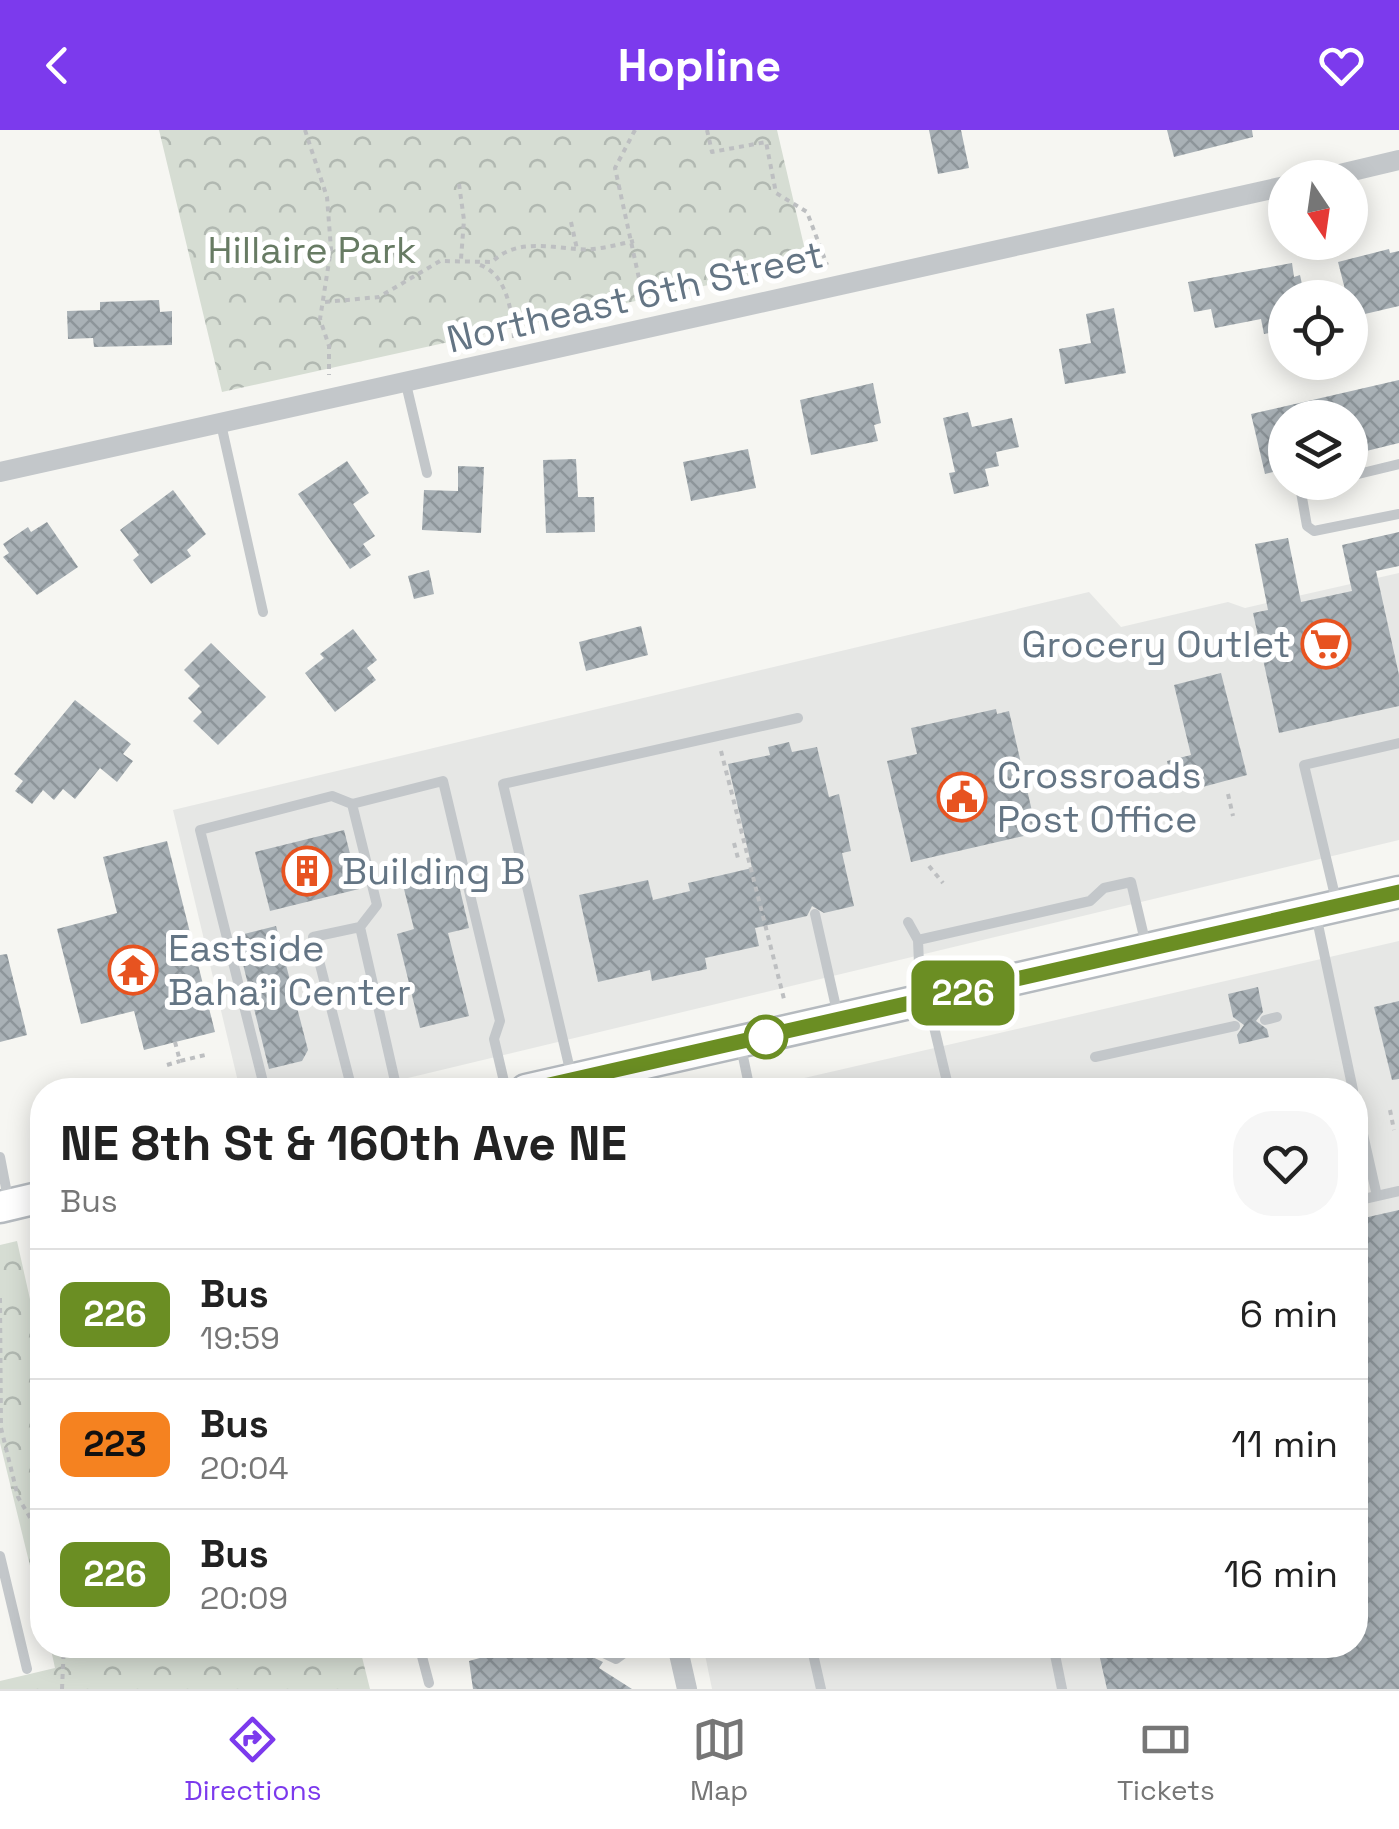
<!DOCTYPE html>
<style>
body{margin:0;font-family:"Space Grotesk",sans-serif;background:#f6f6f6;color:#222;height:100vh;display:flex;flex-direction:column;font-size:38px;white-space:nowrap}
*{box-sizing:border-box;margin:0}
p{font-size:32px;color:#767676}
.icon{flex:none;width:55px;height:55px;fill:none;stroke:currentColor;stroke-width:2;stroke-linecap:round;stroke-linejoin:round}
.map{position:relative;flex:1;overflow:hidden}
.drawer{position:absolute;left:30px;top:948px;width:1338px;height:580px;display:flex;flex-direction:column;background:#fff;border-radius:40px;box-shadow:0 5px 25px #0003}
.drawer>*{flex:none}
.badge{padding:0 20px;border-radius:15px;font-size:35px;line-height:65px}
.needle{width:65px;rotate:167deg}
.controls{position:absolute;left:1268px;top:30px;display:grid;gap:20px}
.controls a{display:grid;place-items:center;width:100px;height:100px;border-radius:50%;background:#fff;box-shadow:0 5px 25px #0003;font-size:50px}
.map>.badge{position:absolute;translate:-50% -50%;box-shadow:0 0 0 5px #fff}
.round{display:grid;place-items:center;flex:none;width:105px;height:105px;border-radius:40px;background:#f6f6f6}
.overview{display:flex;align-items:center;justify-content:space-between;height:170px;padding:0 30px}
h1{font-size:48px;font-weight:700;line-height:75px}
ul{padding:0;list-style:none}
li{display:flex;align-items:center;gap:30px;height:130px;padding:0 30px;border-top:2px solid #e0e0e0}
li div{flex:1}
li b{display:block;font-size:38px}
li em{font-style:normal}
li .badge{min-width:110px;font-weight:700;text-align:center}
header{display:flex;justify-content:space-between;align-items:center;height:130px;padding:0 30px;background:#7c3aed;color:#fff;font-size:45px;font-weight:700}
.dock{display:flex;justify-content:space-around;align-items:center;height:140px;border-top:2px solid #e0e0e0;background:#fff;font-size:28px;color:#767676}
.dock a{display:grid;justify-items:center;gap:5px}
.dock .selected{color:#7c3aed}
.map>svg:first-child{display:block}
</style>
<header><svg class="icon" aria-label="back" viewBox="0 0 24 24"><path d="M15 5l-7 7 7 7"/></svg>Hopline<svg class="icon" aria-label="heart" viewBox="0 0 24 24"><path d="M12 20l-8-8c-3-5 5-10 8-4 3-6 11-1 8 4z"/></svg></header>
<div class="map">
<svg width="1399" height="1559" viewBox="0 0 1399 1559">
<defs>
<pattern id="park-crowns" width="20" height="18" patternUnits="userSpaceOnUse" patternTransform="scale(2.5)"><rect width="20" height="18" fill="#d6ddd3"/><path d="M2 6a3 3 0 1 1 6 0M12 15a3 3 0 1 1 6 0" fill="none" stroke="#b1b8b1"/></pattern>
<pattern id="building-cross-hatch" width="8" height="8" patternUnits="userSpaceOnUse" patternTransform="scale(2.5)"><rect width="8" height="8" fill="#a9b1b6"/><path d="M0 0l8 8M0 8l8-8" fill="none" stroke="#8d959a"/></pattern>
</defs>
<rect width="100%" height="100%" fill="#f6f6f2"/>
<path fill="#e6e7e5" d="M1399,443V710L358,960H240L173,680L1089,462L1121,497L1228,472L1245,478Z
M1399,811V1559H712L703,1515H1355V960H752Z"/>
<path fill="url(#park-crowns)" d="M159,0H777L808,133L222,262Z
M17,1111L42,1223V1485L0,1313V1115Z
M50,1515H359L370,1559H0V1551L55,1538Z"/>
<path fill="url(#building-cross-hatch)" d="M929,0H961L969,38L938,44Z
M1167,0H1252L1253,7L1174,27Z
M1389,119L1390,123L1399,121V176L1352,187L1338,132Z
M1292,133L1294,147L1300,145L1305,168H1285V200L1264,204L1261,189L1215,198L1211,179L1194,182L1188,152Z
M159,170L160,182L172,181V215L94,217L93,208L68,209L67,181L100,180V172Z
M1114,178L1126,243L1065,254L1059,219L1091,213L1086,184Z
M1399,250V313L1350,325V288H1285V339L1265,344L1251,284Z
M873,253L881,293L874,295L878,311L811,325L800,270Z
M968,282L972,297L1012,288L1019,317L996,322L999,336L985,339L989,356L954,364L949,343L955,342L943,288Z
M748,319L756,358L691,371L683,332Z
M576,329L578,367H594L595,402L546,403L543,330Z
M347,331L369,363L353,374L375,406L363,414L371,425L350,439L298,364Z
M458,336L484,337L481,403L422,400L424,360L458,361Z
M173,360L206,404L187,420L191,426L151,454L133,430L139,425L120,400Z
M47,392L78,437L37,465L3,427L9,423L3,414L28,397L31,402Z
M1399,402V436L1376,441L1399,545V576L1279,603L1253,483L1268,480L1255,414L1288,408L1301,472L1352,461L1342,415Z
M429,440L434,464L414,469L408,446Z
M641,496L648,525L586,541L579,512Z
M353,499L377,530L367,538L376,550L335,582L305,543L324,528L320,524Z
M211,513L266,567L218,615L193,591L202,582L188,568L200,556L184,540Z
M1221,543L1247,645L1199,658L1197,650L1173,656L1167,631L1191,625L1174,555Z
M75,570L131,614L123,624L133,631L117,652L100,638L75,669L63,659L54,670L43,660L32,674L15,661L23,651L14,644Z
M996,579L997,584L1009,581L1037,703L911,732L887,631L917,624L911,598Z
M789,612L792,622L817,617L829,667L839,664L851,721L842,723L854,776L824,783L812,776L807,786L755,798L759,816L705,828L707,839L652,851L650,840L598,852L579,765L648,750L653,770L690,761L688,753L752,738L728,634L770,625L768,617Z
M344,700L359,759L270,781L255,722Z
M167,711L215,902L144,920L134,881L81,894L57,799L117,783L103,727Z
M454,734L469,798L448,803L469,886L420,898L397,804L414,799L401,747Z
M276,796L308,920L302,931L269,939L236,806Z
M7,824L27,905L0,912V825Z
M1258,857L1263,882L1256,891L1267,899L1269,907L1239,914L1237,905L1244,895L1233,887L1228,864Z
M1399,871V949L1392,950L1374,877Z
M1399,1080V1559H1107L1097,1515H1355V1090Z
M526,1515H578L582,1522L603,1532L599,1538L632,1559H473L469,1531Z"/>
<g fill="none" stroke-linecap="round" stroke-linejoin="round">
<g stroke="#b5babf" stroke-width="35">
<path id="secondary" d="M526,960L1399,762
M0,1077L42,1067"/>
</g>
<path stroke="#bdbfc1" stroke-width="4" stroke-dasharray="5 5" stroke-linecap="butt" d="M305,0L327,67L331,119L320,189L329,216V245
M635,0L615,38L645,176
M707,0L712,22L766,12L776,63L807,82L827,135
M459,54L464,90L461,129
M571,92L577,119
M480,135C507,144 512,182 514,208
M325,172L379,167L440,131L492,132C515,109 548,117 577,119C596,121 615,115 634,111
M721,621L784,869
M1228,664L1233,686
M734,713L739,732
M929,736L943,753
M175,912L180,931L205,925
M167,935L180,931
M1390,980L1394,1000
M0,1168L1,1298L18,1367L42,1408
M62,1559L64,1515"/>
<path stroke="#c3c7ca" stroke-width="10" d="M406,254L427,343
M221,294L263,482
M1350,346L1399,334
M1322,352L1301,362L1307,396L1314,401L1399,384
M352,674L377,775L360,797
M1336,770L1304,635L1399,613
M815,784L838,886
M1316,785L1353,960
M908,792L918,810L919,834L949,960
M918,810L1090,771L1104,758L1131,752L1146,815
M1265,890L1277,887
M741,917L750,960
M1095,927L1235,896
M571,944L503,654L798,588
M265,960L200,700L332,666L352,674L443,651L500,891L494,909L506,960
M352,960L313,807L360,797L397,960
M1355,969L1377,1066
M0,1027L9,1074
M1355,1071L1399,1061
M0,1426L27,1539
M419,1515L429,1553
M587,1515L616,1529L635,1515
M811,1515L821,1559
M1053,1515L1062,1559"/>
<path stroke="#c3c7ca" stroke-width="20" d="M1323,48L1399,30
M0,342L1285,56
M677,1515L687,1559"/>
<use href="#secondary" stroke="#fff" stroke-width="30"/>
</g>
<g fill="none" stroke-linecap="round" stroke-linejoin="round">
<g stroke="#fff" stroke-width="22">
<path id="line" d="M527,960L1399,762"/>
</g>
<use href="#line" stroke="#6b8e23" stroke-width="15"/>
</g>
<defs>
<g id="supermarket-ring" transform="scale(2.5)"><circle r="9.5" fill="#fff" stroke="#e75320" stroke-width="1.5"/><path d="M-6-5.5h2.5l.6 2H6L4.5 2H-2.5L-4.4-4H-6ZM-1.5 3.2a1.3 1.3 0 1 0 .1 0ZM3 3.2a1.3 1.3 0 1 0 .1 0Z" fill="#e75320"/></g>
<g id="civic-ring" transform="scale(2.5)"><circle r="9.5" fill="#fff" stroke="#e75320" stroke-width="1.5"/><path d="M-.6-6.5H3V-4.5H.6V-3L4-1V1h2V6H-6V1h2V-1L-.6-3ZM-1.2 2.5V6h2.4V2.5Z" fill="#e75320"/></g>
<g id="building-ring" transform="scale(2.5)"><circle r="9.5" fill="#fff" stroke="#e75320" stroke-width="1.5"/><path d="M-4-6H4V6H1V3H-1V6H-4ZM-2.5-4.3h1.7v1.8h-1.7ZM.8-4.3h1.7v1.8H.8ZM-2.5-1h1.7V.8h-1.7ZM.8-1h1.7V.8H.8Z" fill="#e75320"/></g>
<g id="temple-ring" transform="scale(2.5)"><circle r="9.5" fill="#fff" stroke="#e75320" stroke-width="1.5"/><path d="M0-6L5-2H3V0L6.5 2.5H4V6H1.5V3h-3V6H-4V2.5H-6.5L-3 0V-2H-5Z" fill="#e75320"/></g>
</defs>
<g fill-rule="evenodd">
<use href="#supermarket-ring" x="1326" y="514"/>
<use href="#civic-ring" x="962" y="667"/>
<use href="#building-ring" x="307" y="741"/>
<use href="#temple-ring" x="133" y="840"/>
</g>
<circle fill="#fff" stroke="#6b8e23" stroke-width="5" cx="766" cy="907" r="20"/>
<g text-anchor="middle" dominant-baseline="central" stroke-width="10" stroke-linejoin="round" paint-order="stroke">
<g font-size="38" fill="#677b63" stroke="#fff">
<text x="312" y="120">Hillaire Park</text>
</g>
<g font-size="38" fill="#647584" stroke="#fff">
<text transform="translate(635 167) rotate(-13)">Northeast 6th Street</text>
</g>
<g font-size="38" fill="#647584" stroke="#fff" text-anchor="start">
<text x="1291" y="514" text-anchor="end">Grocery Outlet</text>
<text x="997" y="645">Crossroads<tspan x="997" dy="44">Post Office</tspan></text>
<text x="342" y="741">Building B</text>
<text x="168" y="818">Eastside<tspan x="168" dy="44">Baha'i Center</tspan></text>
</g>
</g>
</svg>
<div class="controls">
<a><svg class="needle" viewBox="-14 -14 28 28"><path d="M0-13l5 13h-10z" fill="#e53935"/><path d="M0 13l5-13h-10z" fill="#767676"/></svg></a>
<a><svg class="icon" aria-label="locate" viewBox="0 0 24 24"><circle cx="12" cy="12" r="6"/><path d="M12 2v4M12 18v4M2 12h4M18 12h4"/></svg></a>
<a><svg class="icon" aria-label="layers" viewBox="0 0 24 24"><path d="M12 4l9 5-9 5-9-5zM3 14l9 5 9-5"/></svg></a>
</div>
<b class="badge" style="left:963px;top:863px;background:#6b8e23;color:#fff">226</b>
<section class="drawer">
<div class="overview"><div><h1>NE 8th St &amp; 160th Ave NE</h1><p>Bus</p></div><a class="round"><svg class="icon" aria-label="heart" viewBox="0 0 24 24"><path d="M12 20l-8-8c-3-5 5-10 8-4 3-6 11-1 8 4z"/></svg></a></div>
<ul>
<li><span class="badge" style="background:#6b8e23;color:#fff">226</span><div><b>Bus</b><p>19:59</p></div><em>6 min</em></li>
<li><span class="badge" style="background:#f58220;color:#111">223</span><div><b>Bus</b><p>20:04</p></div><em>11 min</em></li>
<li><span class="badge" style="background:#6b8e23;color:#fff">226</span><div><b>Bus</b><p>20:09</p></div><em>16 min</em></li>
</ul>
</section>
</div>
<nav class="dock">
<a class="selected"><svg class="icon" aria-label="directions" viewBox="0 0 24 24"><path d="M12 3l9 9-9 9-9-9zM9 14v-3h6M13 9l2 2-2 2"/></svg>Directions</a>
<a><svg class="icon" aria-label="map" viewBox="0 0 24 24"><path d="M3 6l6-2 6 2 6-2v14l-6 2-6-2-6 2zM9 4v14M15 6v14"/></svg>Map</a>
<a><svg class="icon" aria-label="tickets" viewBox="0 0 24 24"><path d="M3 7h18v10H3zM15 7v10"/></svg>Tickets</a>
</nav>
